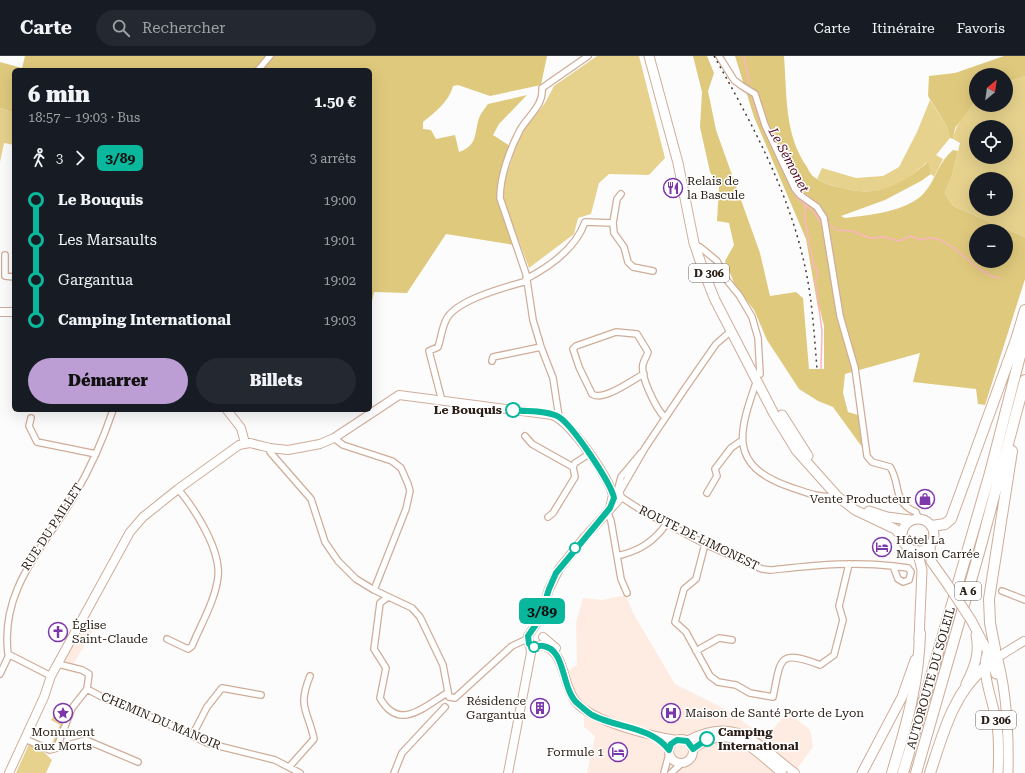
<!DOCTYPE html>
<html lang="fr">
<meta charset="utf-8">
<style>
body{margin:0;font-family:"Roboto Serif",serif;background:#242831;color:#f1f3f6;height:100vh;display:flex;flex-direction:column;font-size:15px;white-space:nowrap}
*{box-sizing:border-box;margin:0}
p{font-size:13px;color:#9ea1a6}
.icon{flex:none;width:22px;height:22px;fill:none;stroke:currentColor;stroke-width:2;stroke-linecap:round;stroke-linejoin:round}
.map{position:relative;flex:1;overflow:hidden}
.drawer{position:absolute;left:12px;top:12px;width:360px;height:344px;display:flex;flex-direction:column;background:#171b24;border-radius:6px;box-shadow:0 4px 16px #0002}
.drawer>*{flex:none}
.badge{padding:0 8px;border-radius:6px;font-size:14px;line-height:26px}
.needle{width:26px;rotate:29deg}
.buttons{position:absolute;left:969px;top:12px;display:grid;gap:8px}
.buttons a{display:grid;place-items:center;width:44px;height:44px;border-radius:50%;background:#171b24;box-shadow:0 4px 16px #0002;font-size:20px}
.map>.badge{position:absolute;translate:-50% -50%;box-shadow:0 0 0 2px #fff}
.legs{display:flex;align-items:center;gap:6px;height:44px;padding:0 16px;font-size:13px}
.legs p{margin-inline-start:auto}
.summary{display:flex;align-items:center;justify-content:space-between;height:68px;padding:0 16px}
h1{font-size:22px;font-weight:800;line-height:30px}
.cta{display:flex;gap:8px;margin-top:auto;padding:8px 16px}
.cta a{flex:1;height:46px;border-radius:24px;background:#bc9ed4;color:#111;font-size:16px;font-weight:800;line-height:46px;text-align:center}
.cta a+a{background:#242831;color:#f1f3f6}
ul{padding:0 16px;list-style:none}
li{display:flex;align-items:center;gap:14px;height:40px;font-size:15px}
li i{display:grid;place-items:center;width:6px;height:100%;margin:0 5px;background:currentColor}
li i::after{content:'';width:10px;height:10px;margin:-5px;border:3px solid;border-radius:50%;background:#171b24}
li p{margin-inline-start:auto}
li:first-child i{background:linear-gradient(#0000 50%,currentColor 0)}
li:last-child i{background:linear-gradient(currentColor 50%,#0000 0)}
header{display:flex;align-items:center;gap:24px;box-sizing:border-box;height:56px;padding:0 20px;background:#171b24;border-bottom:1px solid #363941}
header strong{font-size:19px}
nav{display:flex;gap:22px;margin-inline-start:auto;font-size:14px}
.search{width:280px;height:36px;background:#242831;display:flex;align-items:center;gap:10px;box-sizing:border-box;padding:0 14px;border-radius:22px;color:#9ea1a6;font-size:15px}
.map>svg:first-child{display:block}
</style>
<header>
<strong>Carte</strong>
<div class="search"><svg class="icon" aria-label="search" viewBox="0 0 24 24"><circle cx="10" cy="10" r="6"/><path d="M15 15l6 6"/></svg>Rechercher</div>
<nav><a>Carte</a><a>Itinéraire</a><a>Favoris</a></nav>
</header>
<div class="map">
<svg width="1025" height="717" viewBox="0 0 1025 717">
<rect width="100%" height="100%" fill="#fcfcfc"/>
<path fill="#feece2" d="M626,539L633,557L675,628L727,654L766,682L787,656L809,673L811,677L813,691L794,717H587L595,680L584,671V651L578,644L566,616L577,609L576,567L583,542L602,544Z
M85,561L98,567L72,610L61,606Z"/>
<path fill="#e6d28d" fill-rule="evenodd" d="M597,0H639L665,102L649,119L609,118L599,127L591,158L578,162L574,178L529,212L505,148L502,136L506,121L520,78L545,47L554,30Z
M1025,20V181L953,150L945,137L952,120L960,87L953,83C956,67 966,56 976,44V49H1006V27ZM976,71H1006V101H976ZM976,123H1006V153H976Z
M930,44L946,69L950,82L936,99L943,103L934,121L931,118L927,106C915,117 900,131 883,134C862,138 836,133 817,123L822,112L856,122L883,120L899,111L917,76Z
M0,52L14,57V89L4,87L0,106Z
M61,646L70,651L55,689L49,691L40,687L47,689L52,687L60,669L51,664L54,659L61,662L66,652L60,649Z
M29,688L41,693L52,704L46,717H16Z"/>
<path fill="#dfc97d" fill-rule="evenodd" d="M25,0H547L541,29L490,40L458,29L453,30C449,46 435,56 423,66V73L431,74L436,83L455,79L459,96C478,89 474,78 479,62C481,57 485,52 488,48L527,39L499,68L493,79L510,90L498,126L497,143L514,189L446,178L407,237L374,236L370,254V14H14V57L0,52V6L22,12Z
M693,0H707L714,17L708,35L716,74L760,197L770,240L796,236L803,242L809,313H824V270L820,254L818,252L806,183L754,61L735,0H784C787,38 784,79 807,111C809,115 811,119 814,121C825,129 838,131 851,134C883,140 905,126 928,106L931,118L921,125L885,144L841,160L845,162C869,159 907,156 924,137C936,124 937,108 953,94L958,95L952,120L945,137L953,150L1025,181V223L985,349L978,348L976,333L913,326L920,297L845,318L843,337L848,356L858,359L862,391L833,351L818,345L799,333L767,284L754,254L735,229L725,205L734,189L729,167L717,165L719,131L710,116L700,71L702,36ZM976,175H1006V205H976Z
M1004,0H1025V20L1006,27V19H976V44L955,72L953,83L950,82L946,69L928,40L929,20L955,17Z"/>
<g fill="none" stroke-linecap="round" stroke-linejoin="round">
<path stroke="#fab6be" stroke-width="1.5" d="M744,0L749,27
M752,42L761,68L796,141L813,155L821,167
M804,148L806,151L804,159L814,212L816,211L818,221L815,223L822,275L821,313
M830,169L837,174L852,175L870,182L884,181L899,185L911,180L921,184C948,172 973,219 999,222"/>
<g stroke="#cfad99" stroke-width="8">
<path id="street" d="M719,0L734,24L742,30L755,38L765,69L795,133L800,139L817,151L824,162L840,260L855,312L867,400L872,406L890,411C901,427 892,447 916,456L918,462
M258,14L270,0
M621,138L617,143L613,167L614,177L624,191L628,206L633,211L653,215
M700,191L717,205L725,222L739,239L752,261L758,282L760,318
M5,199V220L14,221
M526,223C549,211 576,192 585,166L613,167
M492,305L493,301L541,291
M644,318C632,324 603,346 592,338L579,311L573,293L576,290L616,276L637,278L648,296C647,300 644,304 643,308C640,321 656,352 665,362
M757,324C739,376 727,409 790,431C805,436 821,443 837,440
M442,345L429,295L438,291C441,282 442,272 446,264C455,244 506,231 527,225
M559,361L553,322L541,291L533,264L526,218L500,142C500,120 510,93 520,74C528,60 544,49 542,32L588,0
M31,362L29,370L37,386L96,398
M525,380L532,388L573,411
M334,382L343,389L392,405L401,412L408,428L410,435L406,453L374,534
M270,392V396L311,443L325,486L338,505L356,523L374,534L412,552L420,561L443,609L449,641L455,642L512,590L527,583
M617,436L621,421L641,397
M619,437L645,392L684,334L716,288L731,275
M707,437L717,420L715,413L731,392L741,385
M621,441L641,454L705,488L762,513L770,514C811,510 852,505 893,510L898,523L903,526L909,524L911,516L908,512L893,510
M607,455L611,465L621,523L627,537
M548,461L553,457L575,421L573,411L575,407L589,398
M705,488L696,523L684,533L675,566L686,576L710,620L718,626L736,629L750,637L773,641C781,602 778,593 820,609L834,599L843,564L839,550L849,508
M617,500C639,495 654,486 667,467
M1002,535L1025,544
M388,541L380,547L374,593L386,612L380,642C399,676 424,651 447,637
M167,583L188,593L192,590C201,568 215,545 218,521C221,494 195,453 178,433
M696,595L719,582L732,584
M58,608L82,614L89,618L87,633
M0,618L9,599
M51,620L8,598C0,532 44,492 74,440C90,413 103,384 113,354
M87,633L106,643L173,670L207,687L275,704L300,717
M192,680L207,651L222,632L261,639
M25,683L50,694L86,684L138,706
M57,691L72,652L87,633
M290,710L314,683C308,654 297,652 310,620
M394,717L402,697L445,651
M664,717L669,698
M671,717L681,708"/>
</g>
<g stroke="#cfad99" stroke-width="10">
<path id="secondary" d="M0,256H14
M227,354L241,372L245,387
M543,581L556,592
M541,589C567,595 561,628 576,646C593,666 651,680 677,684
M537,591L529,588L528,580L539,564L549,533L559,513L585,481L620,442L619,437H616
M998,601L1024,585
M669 695a12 12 0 1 1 24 0a12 12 0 1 1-24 0Z
M687,685C736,658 757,688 795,717
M693,693C730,664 753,694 782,717
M9,717L44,641L51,620L130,476L143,461L178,433L239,389L250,387L270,392L288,394L320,388L334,382L399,339L552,359C571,366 607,419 613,439L610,452
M508,717L531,597L530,589"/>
</g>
<g stroke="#cfad99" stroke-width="11">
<path id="primary" d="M649,0L678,107L694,187L705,219L715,244L774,358L796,394L837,440L855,454L895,473L902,480
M782,359L808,400
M869,455L887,461L910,464
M902 479a16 16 0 1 1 32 0a16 16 0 1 1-32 0Z
M930,490L931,505L948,529
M915,494L919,502L922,514L919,583
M971,564L988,596L996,618
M966,628C974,612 980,598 976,579
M862,717L902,641L915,604
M998,717C999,700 999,684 997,668C994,648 979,613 988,596L995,593C1007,633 1009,676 1008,717"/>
</g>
<g stroke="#cfad99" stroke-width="12">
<path id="highway" d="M932,470L945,468L951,463L1016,284L1025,254
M995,593L990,567L989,543L1012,395
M892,717C906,671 919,626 920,577
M903,717L990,417L1020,300L1025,273
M916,717L980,493L1025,324
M930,717C942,681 953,637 984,612"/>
</g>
<use href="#street" stroke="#fff" stroke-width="5.5"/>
<use href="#secondary" stroke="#fff" stroke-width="8"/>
<use href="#primary" stroke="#fff" stroke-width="9"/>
<use href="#highway" stroke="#fff" stroke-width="10"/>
<path stroke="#463b34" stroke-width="1.5" stroke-dasharray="2 4" stroke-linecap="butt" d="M714,0C750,64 786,130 803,202C812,238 814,276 817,313"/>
<g stroke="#cfad99" stroke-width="11" stroke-linecap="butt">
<path id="primary-bridge" d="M948,529L971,564"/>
</g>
<use href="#primary-bridge" stroke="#fff" stroke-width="9"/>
</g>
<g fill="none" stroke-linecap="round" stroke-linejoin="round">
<g stroke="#fff" stroke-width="9">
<path id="line-1" d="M513,354C527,356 547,354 559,361C573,370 611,427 614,442L610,452L556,517L549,533L539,564L528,580L529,588L534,591C538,591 540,589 543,590C566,593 561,632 577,647C582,651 587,656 592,659C616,672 651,670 669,694L671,688L677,684L687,685L693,693L707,683"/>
</g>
<use href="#line-1" stroke="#08b79c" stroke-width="6"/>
</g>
<defs>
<g id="restaurant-ring" transform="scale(1)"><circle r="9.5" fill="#fff" stroke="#7c37ab" stroke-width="1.5"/><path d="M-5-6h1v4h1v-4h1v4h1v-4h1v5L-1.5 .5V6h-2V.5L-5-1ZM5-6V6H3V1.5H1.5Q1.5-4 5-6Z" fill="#7c37ab"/></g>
<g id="shop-ring" transform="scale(1)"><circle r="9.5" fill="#fff" stroke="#7c37ab" stroke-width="1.5"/><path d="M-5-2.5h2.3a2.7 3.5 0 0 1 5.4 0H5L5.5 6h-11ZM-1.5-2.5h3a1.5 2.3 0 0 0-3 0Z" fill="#7c37ab"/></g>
<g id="hotel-ring" transform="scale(1)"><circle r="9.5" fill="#fff" stroke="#7c37ab" stroke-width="1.5"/><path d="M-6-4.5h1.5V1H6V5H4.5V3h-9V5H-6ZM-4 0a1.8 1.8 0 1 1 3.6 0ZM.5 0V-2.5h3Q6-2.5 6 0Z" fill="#7c37ab"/></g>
<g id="church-ring" transform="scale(1)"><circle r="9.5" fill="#fff" stroke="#7c37ab" stroke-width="1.5"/><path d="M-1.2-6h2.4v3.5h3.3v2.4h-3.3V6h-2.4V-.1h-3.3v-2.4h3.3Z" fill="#7c37ab"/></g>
<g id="building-ring" transform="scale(1)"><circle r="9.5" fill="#fff" stroke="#7c37ab" stroke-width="1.5"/><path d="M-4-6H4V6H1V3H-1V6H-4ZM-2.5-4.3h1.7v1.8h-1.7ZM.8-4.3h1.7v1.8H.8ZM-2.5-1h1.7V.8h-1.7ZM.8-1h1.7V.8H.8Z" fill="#7c37ab"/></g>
<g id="sight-ring" transform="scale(1)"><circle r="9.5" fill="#fff" stroke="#7c37ab" stroke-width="1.5"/><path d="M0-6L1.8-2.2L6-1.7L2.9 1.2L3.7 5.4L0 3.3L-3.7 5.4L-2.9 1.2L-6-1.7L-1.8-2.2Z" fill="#7c37ab"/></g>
<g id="hospital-ring" transform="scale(1)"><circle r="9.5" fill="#fff" stroke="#7c37ab" stroke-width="1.5"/><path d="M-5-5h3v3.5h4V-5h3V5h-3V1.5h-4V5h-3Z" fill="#7c37ab"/></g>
</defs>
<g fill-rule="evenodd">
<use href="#restaurant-ring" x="673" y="132"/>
<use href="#shop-ring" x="925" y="443"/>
<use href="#hotel-ring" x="882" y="491"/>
<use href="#church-ring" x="58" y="576"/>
<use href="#building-ring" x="540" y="652"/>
<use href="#sight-ring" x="63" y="657"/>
<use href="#hospital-ring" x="671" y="657"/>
<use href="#hotel-ring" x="618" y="696"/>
</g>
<g fill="#fff" stroke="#08b79c" stroke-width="2">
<circle cx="513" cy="354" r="7"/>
<circle cx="575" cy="492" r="5"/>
<circle cx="534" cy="591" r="5"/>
<circle cx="707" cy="683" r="7"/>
</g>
<g text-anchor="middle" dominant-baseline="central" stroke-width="3" stroke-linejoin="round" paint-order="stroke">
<g fill="#fff" stroke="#6c635d" stroke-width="1">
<rect x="689" y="208" width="40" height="18" rx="3"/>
<rect x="955" y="526" width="26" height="18" rx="3"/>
<rect x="976" y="655" width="40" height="18" rx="3"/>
</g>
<g font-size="11" font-weight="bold" fill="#2d2018">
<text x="709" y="217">D 306</text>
<text x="968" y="535">A 6</text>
<text x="996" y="664">D 306</text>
</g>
<g font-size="12" fill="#2d2018" stroke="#fff" text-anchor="start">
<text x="687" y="125">Relais de<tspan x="687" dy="14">la Bascule</tspan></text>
<text x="911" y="443" text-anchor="end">Vente Producteur</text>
<text x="896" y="484">Hôtel La<tspan x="896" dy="14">Maison Carrée</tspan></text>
<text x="72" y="569">Église<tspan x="72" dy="14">Saint-Claude</tspan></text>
<text x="526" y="645" text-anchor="end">Résidence<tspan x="526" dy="14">Gargantua</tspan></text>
<text x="685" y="657">Maison de Santé Porte de Lyon</text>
<text x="63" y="676" text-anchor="middle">Monument<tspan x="63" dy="14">aux Morts</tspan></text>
<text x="604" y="696" text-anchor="end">Formule 1</text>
</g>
<g font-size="12" font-weight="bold" fill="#2d2018" stroke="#fff" text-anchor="end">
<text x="502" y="354">Le Bouquis</text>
<text x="718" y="676" text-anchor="start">Camping<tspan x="718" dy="14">International</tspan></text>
</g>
<g font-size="12" fill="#2d2018" stroke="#fff">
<text transform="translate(52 471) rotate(-57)">RUE DU PAILLET</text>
<text transform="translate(699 482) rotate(26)">ROUTE DE LIMONEST</text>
<text transform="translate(931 622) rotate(-74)">AUTOROUTE DU SOLEIL</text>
<text transform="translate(161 665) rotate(23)">CHEMIN DU MANOIR</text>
</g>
<g font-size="13" font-style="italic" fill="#50061c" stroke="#fff">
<text transform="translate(789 104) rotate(62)">Le Sémonet</text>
</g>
</g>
</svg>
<div class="buttons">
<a><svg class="needle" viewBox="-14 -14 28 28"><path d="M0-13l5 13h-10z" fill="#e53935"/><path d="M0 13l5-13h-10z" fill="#9ea1a6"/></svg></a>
<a><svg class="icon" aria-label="locate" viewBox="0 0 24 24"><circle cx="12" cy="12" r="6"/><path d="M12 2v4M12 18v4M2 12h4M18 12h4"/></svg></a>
<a>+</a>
<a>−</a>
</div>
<b class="badge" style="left:542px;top:555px;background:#08b79c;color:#111">3/89</b>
<section class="drawer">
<div class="summary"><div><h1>6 min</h1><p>18:57 – 19:03 · Bus</p></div><b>1.50 €</b></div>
<div class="legs"><svg class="icon" aria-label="walk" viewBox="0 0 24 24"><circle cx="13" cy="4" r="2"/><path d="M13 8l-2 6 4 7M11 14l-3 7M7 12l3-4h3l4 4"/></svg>3<svg class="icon" aria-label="forward" viewBox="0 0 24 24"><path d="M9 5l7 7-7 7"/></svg><b class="badge" style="background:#08b79c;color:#111">3/89</b><p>3 arrêts</p></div>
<ul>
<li><i style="color:#08b79c"></i><b>Le Bouquis</b><p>19:00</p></li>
<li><i style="color:#08b79c"></i><span>Les Marsaults</span><p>19:01</p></li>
<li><i style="color:#08b79c"></i><span>Gargantua</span><p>19:02</p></li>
<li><i style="color:#08b79c"></i><b>Camping International</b><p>19:03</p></li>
</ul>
<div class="cta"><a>Démarrer</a><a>Billets</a></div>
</section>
</div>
